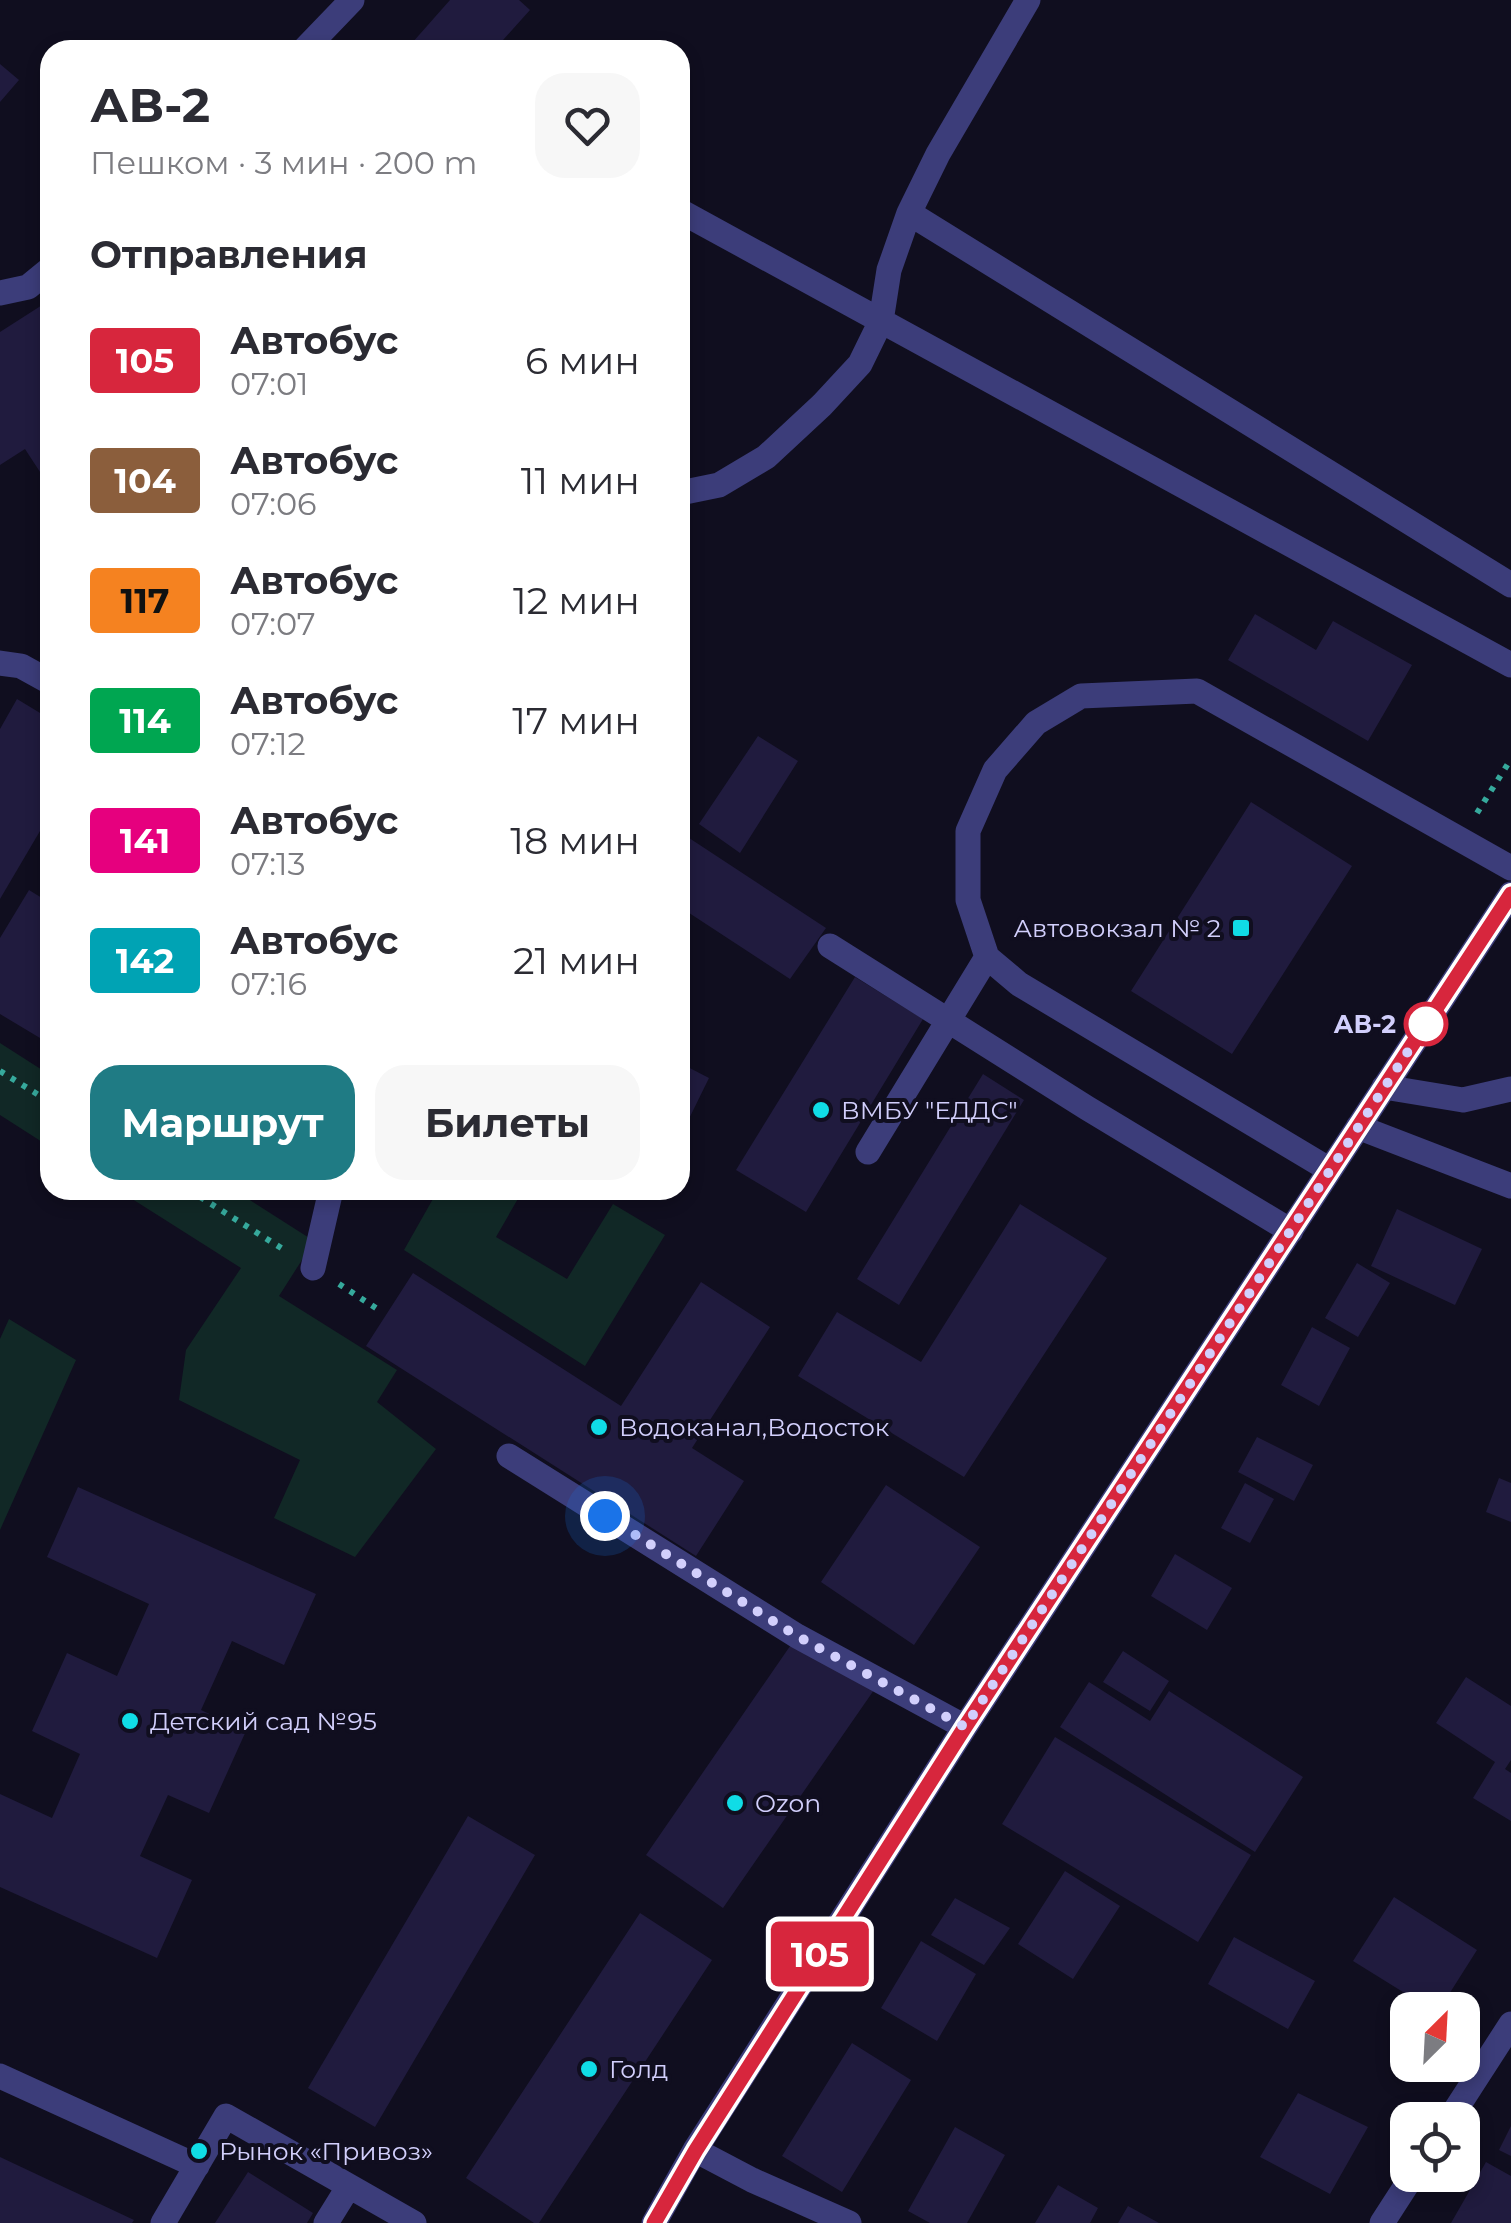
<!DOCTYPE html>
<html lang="ru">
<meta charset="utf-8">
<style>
body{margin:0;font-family:Montserrat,sans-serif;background:#f7f7f7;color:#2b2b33;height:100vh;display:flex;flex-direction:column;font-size:38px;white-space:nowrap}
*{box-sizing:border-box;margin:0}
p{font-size:32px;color:#7c7c81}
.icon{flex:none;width:55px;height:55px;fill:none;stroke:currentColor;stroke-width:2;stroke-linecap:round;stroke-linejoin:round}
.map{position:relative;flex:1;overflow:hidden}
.details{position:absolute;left:40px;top:40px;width:650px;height:1160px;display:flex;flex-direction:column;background:#fff;border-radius:30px;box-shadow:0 5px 15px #0003}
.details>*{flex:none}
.badge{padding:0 20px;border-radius:8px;font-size:35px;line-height:65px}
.needle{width:65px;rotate:24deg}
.fabs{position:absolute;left:1390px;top:1992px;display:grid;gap:20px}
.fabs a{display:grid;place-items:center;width:90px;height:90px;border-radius:20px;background:#fff;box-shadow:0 5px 15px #0003;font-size:50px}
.you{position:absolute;width:50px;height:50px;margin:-25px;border:8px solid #fff;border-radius:50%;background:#1a73e8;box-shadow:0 0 0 15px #1a73e833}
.map>.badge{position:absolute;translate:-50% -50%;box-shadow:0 0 0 5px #fff}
h2{padding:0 50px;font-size:38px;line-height:90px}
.round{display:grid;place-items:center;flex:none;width:105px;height:105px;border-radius:30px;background:#f7f7f7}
.headline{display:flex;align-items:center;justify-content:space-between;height:170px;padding:0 50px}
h1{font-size:48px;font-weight:700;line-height:75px}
.button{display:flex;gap:20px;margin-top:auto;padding:20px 50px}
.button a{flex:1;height:115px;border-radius:30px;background:#1f7b84;color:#fff;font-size:40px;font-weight:700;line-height:115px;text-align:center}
.button a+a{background:#f7f7f7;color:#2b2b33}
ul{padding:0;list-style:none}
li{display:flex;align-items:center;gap:30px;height:120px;padding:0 50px}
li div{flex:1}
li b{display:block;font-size:38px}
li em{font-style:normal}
li .badge{min-width:110px;font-weight:700;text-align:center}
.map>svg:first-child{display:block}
</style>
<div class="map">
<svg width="1511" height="2223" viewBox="0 0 1511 2223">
<rect width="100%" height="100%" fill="#100e1f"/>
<path fill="#112826" d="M0,1043L50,1075V1147L0,1115Z
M118,1190H234L314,1241L279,1296L397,1370L377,1402L436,1449L355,1557L274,1518L300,1460L179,1400L186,1350L241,1268Z
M438,1190H523L496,1237L567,1279L613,1204L665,1235L585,1366L404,1250Z
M9,1319L76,1360L0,1530V1339Z"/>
<path fill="#201b3e" d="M450,0H519L530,10L494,50H420L412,43Z
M0,64L19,80L0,102Z
M50,300V470L42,475L25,449L0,465V332Z
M1255,614L1316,650L1333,621L1412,665L1368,741L1228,660Z
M17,699L50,719V814L0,899V729Z
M758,736L798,761L740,853L699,824Z
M1251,802L1352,866L1232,1054L1131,991Z
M680,832L826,928L790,979L680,907Z
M29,890L50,903V1044L0,1014V938Z
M855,977L923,1019L806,1212L736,1170Z
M680,1063L709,1078L680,1137Z
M983,1074L1024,1100L899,1305L857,1279Z
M1020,1204L1107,1258L964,1477L798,1376L837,1312L921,1362Z
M1397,1209L1482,1249L1455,1305L1371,1266Z
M1357,1263L1390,1283L1358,1337L1325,1318Z
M413,1273L621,1406L701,1282L770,1327L692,1448L744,1481L696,1556L366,1346Z
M1312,1327L1350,1348L1319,1406L1281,1385Z
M1257,1437L1313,1465L1294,1501L1238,1472Z
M1499,1478L1511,1483V1522L1486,1512Z
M1245,1483L1274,1499L1250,1543L1221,1528Z
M886,1485L980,1547L914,1645L821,1582Z
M78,1487L316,1594L284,1665L232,1641L201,1710L246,1731L209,1813L168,1795L140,1856L192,1880L157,1958L0,1887V1794L52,1818L80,1754L32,1731L67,1653L117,1676L149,1604L47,1557Z
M1175,1554L1232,1588L1207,1630L1151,1596Z
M797,1636L874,1690L723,1908L646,1855Z
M1123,1651L1169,1681L1150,1711L1103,1682Z
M1466,1677L1511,1706V1760L1505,1769L1511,1773V1821L1473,1798L1495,1762L1436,1723Z
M1089,1682L1150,1721L1169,1691L1303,1777L1255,1852L1060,1727Z
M1055,1737L1251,1855L1198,1942L1002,1824Z
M468,1816L535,1855L375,2127L308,2088Z
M1065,1871L1120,1906L1073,1979L1018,1944Z
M1394,1897L1477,1950L1439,2010H1432L1353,1961Z
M955,1898L1010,1928L984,1965L931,1935Z
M640,1913L712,1960L539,2223H534L466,2178Z
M1234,1937L1315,1981L1288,2029L1208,1984Z
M921,1941L976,1974L937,2041L881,2008Z
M852,2043L911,2080L842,2192L782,2156Z
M1298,2093L1368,2127L1330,2194L1260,2157Z
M1511,2126V2156L1499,2150Z
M955,2127L1005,2155L967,2223H930L908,2211Z
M0,2157L134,2220L132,2223H0Z
M1486,2162L1511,2176V2223H1451Z
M248,2172L313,2213L307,2223H215Z
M1058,2185L1098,2208L1090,2223H1035Z
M1128,2206L1159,2223H1118Z"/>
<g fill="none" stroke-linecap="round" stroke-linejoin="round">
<path stroke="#36a99c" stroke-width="6" stroke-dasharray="5 8" stroke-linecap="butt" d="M1477,813L1511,759
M0,1071L50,1102
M189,1190L286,1251
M339,1284L382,1312"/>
<path stroke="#3c3d7a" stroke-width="25" d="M304,50L352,0
M680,211L1511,665
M909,213L1511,585
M0,293L28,287L50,269
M680,493L719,485L766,457L822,405L860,364L881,321L889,270L909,213L938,154L1028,0
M0,663L21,666L50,682
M830,946L1087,1108L1291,1231
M1384,1087L1463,1100L1511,1089
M1358,1127L1511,1186
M868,1152L987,957
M1330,1170L1019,984L987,957L968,900V831L995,770L1036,723L1081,696L1197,691L1511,868
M313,1268L331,1190
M509,1456L797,1636L965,1727
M0,2076L197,2166
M1449,2120L1511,2024
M695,2150L752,2180L849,2223
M163,2223L226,2116L414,2223
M326,2223L349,2186
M654,2223L695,2150L965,1727L1511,894
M1382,2223L1413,2175"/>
</g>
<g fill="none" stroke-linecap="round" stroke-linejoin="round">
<g stroke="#fff" stroke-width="22">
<path id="line" d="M654,2223L696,2150L965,1727L1511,894"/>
</g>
<use href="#line" stroke="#d7263d" stroke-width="15"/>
<path stroke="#d2cffc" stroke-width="10" stroke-dasharray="0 18" d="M605,1516L797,1636L965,1727L1426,1024"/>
</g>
<g fill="#10dce6" stroke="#100e1f" stroke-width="4">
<rect x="1231" y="918" width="20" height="20" rx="5"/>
<circle cx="821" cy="1110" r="10"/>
<circle cx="599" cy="1427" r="10"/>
<circle cx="130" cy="1721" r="10"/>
<circle cx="735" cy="1803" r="10"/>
<circle cx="589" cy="2069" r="10"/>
<circle cx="199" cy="2151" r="10"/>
</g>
<circle fill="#fff" stroke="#d7263d" stroke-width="5" cx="1426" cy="1024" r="20"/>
<g text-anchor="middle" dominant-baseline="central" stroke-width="8" stroke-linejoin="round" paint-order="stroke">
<g font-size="25" fill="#d2cffc" stroke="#100e1f" text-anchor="start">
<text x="1221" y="928" text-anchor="end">Автовокзал № 2</text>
<text x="841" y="1110">ВМБУ "ЕДДС"</text>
<text x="619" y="1427">Водоканал,Водосток</text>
<text x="150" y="1721">Детский сад №95</text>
<text x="755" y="1803">Ozon</text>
<text x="609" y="2069">Голд</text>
<text x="219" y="2151">Рынок «Привоз»</text>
</g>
<g font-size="25" font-weight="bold" fill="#d2cffc" stroke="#100e1f" text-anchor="end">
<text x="1396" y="1024">АВ-2</text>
</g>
</g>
</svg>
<div class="fabs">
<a><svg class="needle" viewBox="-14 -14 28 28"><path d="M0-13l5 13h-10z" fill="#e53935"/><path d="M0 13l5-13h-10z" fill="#7c7c81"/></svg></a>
<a><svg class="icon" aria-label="locate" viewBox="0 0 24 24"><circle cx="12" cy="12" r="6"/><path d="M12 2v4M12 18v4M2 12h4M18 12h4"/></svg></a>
</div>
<div class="you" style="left:605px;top:1516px"></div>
<b class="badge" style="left:820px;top:1954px;background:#d7263d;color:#fff">105</b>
<section class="details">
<div class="headline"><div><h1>АВ-2</h1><p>Пешком · 3 мин · 200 m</p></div><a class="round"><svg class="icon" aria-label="heart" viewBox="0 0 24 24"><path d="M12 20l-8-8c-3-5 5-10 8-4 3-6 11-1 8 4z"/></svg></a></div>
<h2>Отправления</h2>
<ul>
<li><span class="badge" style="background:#d7263d;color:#fff">105</span><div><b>Автобус</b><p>07:01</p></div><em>6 мин</em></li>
<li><span class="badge" style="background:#8b5e3c;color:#fff">104</span><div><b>Автобус</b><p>07:06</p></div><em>11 мин</em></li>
<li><span class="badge" style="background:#f58220;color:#111">117</span><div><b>Автобус</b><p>07:07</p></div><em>12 мин</em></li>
<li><span class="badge" style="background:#00a651;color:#fff">114</span><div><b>Автобус</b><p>07:12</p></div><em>17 мин</em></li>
<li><span class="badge" style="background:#e6007e;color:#fff">141</span><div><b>Автобус</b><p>07:13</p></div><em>18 мин</em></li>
<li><span class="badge" style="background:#00a3b4;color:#fff">142</span><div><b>Автобус</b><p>07:16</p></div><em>21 мин</em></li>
</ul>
<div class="button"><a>Маршрут</a><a>Билеты</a></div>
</section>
</div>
